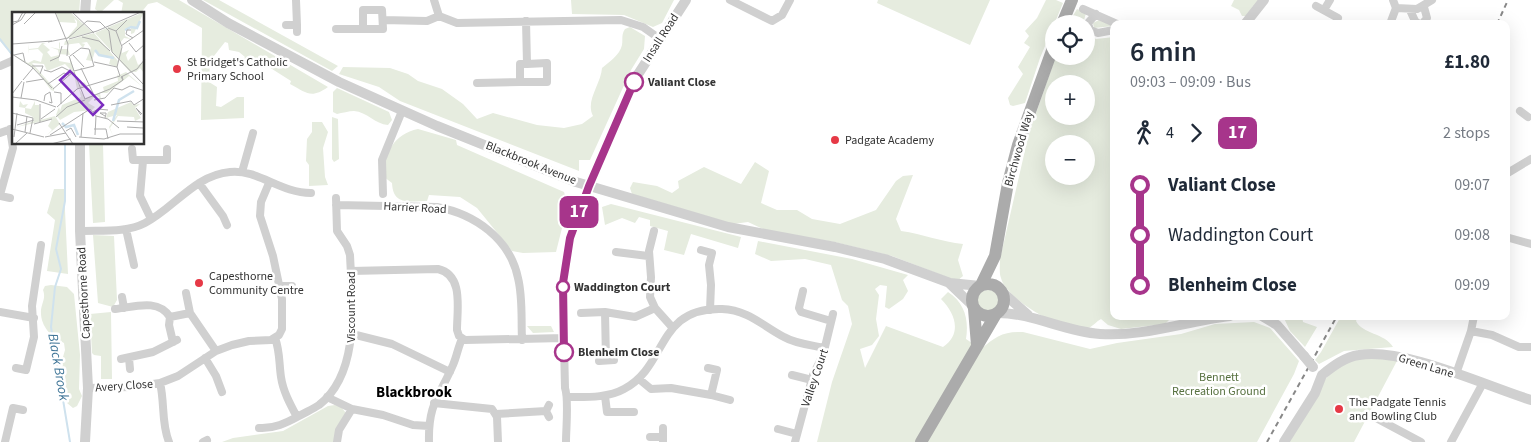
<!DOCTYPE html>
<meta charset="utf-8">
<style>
body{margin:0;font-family:"Source Sans 3",sans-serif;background:#f2f2f3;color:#1f2937;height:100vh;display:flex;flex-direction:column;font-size:19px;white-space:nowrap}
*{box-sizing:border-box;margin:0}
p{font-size:16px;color:#747a83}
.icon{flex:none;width:28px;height:28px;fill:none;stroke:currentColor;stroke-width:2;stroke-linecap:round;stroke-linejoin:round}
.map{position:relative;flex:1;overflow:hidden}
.sheet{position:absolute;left:1110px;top:20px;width:400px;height:300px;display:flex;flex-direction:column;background:#fff;border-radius:10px;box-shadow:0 5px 20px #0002}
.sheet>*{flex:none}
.badge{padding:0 10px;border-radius:8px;font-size:18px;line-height:32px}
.controls{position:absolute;left:1045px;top:15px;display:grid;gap:10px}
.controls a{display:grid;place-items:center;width:50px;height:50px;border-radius:50%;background:#fff;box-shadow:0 5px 20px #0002;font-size:25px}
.map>.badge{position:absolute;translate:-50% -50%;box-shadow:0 0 0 2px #fff}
.legs{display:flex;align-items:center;gap:8px;height:55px;padding:0 20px;font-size:16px}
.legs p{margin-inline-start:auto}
.summary{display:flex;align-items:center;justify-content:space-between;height:85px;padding:0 20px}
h1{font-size:28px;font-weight:600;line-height:38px}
ul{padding:0 20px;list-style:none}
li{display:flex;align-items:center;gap:18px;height:50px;font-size:19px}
li i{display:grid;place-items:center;width:8px;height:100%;margin:0 6px;background:currentColor}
li i::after{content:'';width:12px;height:12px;margin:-6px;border:4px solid;border-radius:50%;background:#fff}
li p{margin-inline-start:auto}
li:first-child i{background:linear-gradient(#0000 50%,currentColor 0)}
li:last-child i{background:linear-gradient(currentColor 50%,#0000 0)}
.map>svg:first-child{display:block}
</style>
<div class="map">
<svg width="1531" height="442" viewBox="0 0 1531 442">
<rect width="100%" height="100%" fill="#fff"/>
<path fill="#e6ecdf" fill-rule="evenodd" d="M0,0H80L79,14H14V58L0,41Z
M97,0H114L100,13L95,9Z
M118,0H179L328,87C311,99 307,93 290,84L291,81L261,62L244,63L242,61L245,57L239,52L229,50L228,43L225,42L210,61L209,82L217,87L216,106L221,107L237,97H244V118L201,120L202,28L157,2L148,4L140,14H121L123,3Z
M203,0H219L338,66L332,71Z
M571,0H674L662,23L653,27L624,15L572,14Z
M878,0H990L970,45L877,3Z
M1046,0H1056L1063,3L1040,58L1025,103L1013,106L1010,105L1008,98L1023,74L1018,67L1030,47L1024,43L1029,36L1025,31L1037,18Z
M1234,0H1262L1258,5L1253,6L1247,16H1242L1239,10L1231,6Z
M1077,9L1086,13L1083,24H1068Z
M1099,20L1113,26L1094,28L1093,23Z
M630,27L645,36L644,49L631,70L590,160H579V171L400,101L379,87L339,74L343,67L390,68L408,74L418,81L442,89L463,104L477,119L493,113L537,125L564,128L582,124L593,116C585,101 601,84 602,68C609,62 620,55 622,45C623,39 621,35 625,29Z
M1086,33L1096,39L1114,37V316H1173L1165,324L1121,329L1108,325L1101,319C1097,321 1092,327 1088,328C1067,335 1006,300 1001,278C999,273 1000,265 1000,259L1029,133L1056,56H1086ZM1054,84H1086V116H1054ZM1054,144H1086V176H1054Z
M337,88L389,112L392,120L388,125C375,124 367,112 354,111C349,111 342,113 337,114L333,112V92Z
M332,117L338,119L339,159L334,162L332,159Z
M312,122H322L328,132L323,148L325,177L328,185L309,186V165L306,161L307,139L312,132Z
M418,129L456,140L457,145L564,192L568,204L556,252L523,253L512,251L477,208L460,197L429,195L427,201C410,201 393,206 392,183L384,177C384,153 394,134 418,129Z
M89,144H103L105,222L93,223Z
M755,162L769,171L761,203L777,210H797L812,219L840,224L876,210L896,181L903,176L913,175L896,219L901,231C923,234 942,242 963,244L958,260L963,276L957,281L892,256L834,242L765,230L748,222L733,224L632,194L630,188L633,182L657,186L672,193L679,188L678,181L704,167L741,184Z
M54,189H64L68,274L47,271L55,220L47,213Z
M611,204L741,237L738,248L691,234L684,255L664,250L668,231L650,226V220L639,217L635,223L622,218L605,225L602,207Z
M93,235L114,236L117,300L113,307L98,303Z
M758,241L852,259L908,275L903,280L908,291L903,299L889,309L885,307L887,286L880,285L875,289L879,295L876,319L879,336L872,345L860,349L865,368L886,326L943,347C962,334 956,314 941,299L948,292C965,303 969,320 966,339L981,349C995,337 1003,331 1023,332L1090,349L1117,343L1181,334L1215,324L1254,322L1270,328L1299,361L1294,374L1257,442H817L832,382L852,324L848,306L842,300L831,265L805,259L771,261L755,254Z
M51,285L67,287L74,294L80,355L79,389L82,396L77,406L73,408L67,403L61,364L65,350L64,343C51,337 40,326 41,310C42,302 46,298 43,290L45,286Z
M977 301a11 11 0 1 1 22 0a11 11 0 1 1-22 0Z
M111,312L112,379H101V356L94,355L92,353L90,314Z
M1283,316H1302L1303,322L1317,327L1305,347L1290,331Z
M1341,316H1358L1356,321C1362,334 1385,333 1393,347L1344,351L1319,364L1315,360L1321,352Z
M527,326H551L554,332L533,333Z
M1378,356L1398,359L1354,442H1287C1304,413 1320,370 1355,359C1362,357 1370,357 1378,356Z
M335,405L341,407L346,413L333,442H222L233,438L283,431L328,406Z"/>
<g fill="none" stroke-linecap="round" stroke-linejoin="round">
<path stroke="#cfe2ee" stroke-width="2" d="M0,39L14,57
M65,144V201L56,249L61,269L55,287L51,327L70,442"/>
<path stroke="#d0d0d0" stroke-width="8" d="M296,0L297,25
M434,0L439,16
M730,0L772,21L782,15L790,0
M1316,6L1338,18
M1396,8L1417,9L1432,0
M1083,9L1117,24
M363,10H382L383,29H363Z
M1324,10L1330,0
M1410,10L1415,21L1419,24
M1096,14L1088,23L1090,30L1098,33L1114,30
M383,20L427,21L439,16L457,23L621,20L643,27L660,39
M1390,24L1396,8L1393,0
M1422,24L1427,18L1424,7
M286,25H297V32
M336,29H363
M0,66L14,60
M520,82H547V63L527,64
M477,83L520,82V64H527L526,21
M1520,111L1528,117
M0,133L14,128
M132,149L133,160H167V149
M143,161L140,196L151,219
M242,172L253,133
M1506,174L1531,159
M199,183L223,216L227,225
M383,194L382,160L402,111
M0,195L13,148L10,129
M0,196L10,198
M336,205L437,207C475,214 510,239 518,278C523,298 521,320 522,340
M126,229L134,265
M80,231C101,230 126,233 145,223C174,208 195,175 230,172C258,169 280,193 311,193
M654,231L649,251L651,277L650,297L655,308L672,327
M1506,237L1531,244
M701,250L712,253L709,265L711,285L710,310
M616,252L648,256
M351,271L438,269C464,275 457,309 457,330L459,336L465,340L564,338
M280,286H292
M803,291L799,308L801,312L831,321
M186,293L190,313L216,351
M122,297L124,308
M115,309C134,307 158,298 170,317L169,325L173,342
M0,312L34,318
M605,312L606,360
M581,313L605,312L635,317L655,308
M170,317L190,313
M1471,331L1492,335L1519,347H1531
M352,334L392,344L450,372
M275,338C280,351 279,364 281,377C283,391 290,404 297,417
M129,358L130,369
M205,358L216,376L222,392
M121,359L153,352L177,340
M599,361L614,360
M16,368L26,370L34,337L32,306L41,245
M708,368L717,370L711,395L730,400
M1456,374L1471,331L1474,316
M792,375L812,380
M639,379L651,389L671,388L711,395
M160,383C165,403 161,423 169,442
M88,388L131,387L160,383L178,376L216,351L232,345L249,341L271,340L279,335L282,329V299L273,256L260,216L261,202L269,183
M605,396L607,412H634
M327,397L352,409L383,415L413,425L429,426
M568,397C587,397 608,398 624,389C668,366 656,307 722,309C748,310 763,326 784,337C796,344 812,345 825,348
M434,403L492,409L497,417L498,442
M549,405L546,411L549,417
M496,414L546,411
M1376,418L1421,442
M259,428C274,429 286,423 299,416C306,412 313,409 319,405C361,372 352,302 350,255L347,246L337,231L336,198
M663,428V442
M778,429L797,434
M650,437H663
M5,442L13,408L23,410
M203,442L207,440
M337,442L339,430L352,409
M429,442C428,404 439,397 453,365C457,356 458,347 462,339
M566,442C566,428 569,399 565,388L563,299L565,270L570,238L589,186
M795,442L813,375L823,355L833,314
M1451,442L1483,383"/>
<path stroke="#d0d0d0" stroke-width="10" d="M192,0L228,23L339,82L437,126L576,182L728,227L835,247L885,259L950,283L980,286
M85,14L86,0
M1245,24L1264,0
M80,144V231L88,388L85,442
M589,186L635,79L686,0
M950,284L973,306
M1002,292L1028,315
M998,313C1033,313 1063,331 1100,334C1144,337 1186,321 1230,316
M1262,316L1277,325L1304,356
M1322,375C1333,366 1345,357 1359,355C1403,347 1486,386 1531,400
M1284,442L1315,393L1322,375"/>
<path stroke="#ababab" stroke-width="12" d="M1062,24L1072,0
M972 300a16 16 0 1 1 32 0a16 16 0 1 1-32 0Z
M981,285L995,256L1008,183L1018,145L1054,45
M974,309L977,345
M921,442L996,314"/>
<path stroke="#888" stroke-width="2" stroke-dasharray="5 4" stroke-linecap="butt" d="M1497,24L1508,0
M1267,442L1337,316"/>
<path stroke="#d0d0d0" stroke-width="10" d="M1304,356L1313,367"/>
</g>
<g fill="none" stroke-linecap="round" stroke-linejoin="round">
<g stroke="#fff" stroke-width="11">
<path id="line-1" d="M564,352L563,283L570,238L589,186L634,82"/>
</g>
<use href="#line-1" stroke="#a7358b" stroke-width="8"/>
</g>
<g fill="#e63946" stroke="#fff" stroke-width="2">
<circle cx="177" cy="69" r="5"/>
<circle cx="835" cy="140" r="5"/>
<circle cx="199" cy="283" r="5"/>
<circle cx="1339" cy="409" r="5"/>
</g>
<g fill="#fff" stroke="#a7358b" stroke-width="2.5">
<circle cx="634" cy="82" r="9"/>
<circle cx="563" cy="287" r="6"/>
<circle cx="564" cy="352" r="9"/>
</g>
<g text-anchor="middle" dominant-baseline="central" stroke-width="5" stroke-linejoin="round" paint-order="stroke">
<g font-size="12" fill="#333" stroke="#fff">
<text transform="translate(661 38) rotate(-57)">Insall Road</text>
<text transform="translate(1019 149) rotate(-74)">Birchwood Way</text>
<text transform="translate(531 163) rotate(22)">Blackbrook Avenue</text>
<text transform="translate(415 208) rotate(3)">Harrier Road</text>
<text transform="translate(84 293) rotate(-93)">Capesthorne Road</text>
<text transform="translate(351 307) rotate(-90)">Viscount Road</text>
<text transform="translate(1426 366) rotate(17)">Green Lane</text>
<text transform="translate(815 378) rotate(-71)">Valley Court</text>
<text transform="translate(124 386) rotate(-4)">Avery Close</text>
</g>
<g font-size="12" fill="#333" stroke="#fff" text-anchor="start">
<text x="187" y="62">St Bridget's Catholic<tspan x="187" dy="14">Primary School</tspan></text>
<text x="845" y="140">Padgate Academy</text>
<text x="209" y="276">Capesthorne<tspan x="209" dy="14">Community Centre</tspan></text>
<text x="1349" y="402">The Padgate Tennis<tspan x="1349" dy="14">and Bowling Club</tspan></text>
</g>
<g font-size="12" font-weight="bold" fill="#333" stroke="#fff" text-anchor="start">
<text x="648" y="82">Valiant Close</text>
<text x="574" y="287">Waddington Court</text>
<text x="578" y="352">Blenheim Close</text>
</g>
<g font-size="12" fill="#56703f" stroke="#fff">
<text x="1219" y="377">Bennett<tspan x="1219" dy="14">Recreation Ground</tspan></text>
</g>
<g font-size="14" font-style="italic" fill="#3f7597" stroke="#fff">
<text transform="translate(58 367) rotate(80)">Black Brook</text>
</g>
<g font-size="15" font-weight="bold" fill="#000" stroke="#fff">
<text x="414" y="392">Blackbrook</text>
</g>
</g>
<g transform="translate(12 12)">
<rect width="132" height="132" fill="#fff"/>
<path d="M44,0H58L80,20L54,27L65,14V9L62,6L64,11L47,10ZM132,0L122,21L119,22V15L113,17V24L119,27L112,26L108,31L110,41L117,38L114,43L116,49L122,42L126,53L131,50L132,61L128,56L124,60H118L83,21ZM82,21L106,49L105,55L97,52L99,45L86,43L83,39L80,49L74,48L79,36L75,30L69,31L73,32L71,36L67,31L52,33L53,29ZM47,30L48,31V36L47,37H56L58,43L47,42V49L58,51V45L66,72L68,74L72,70L75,73L65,77L62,62H57L58,57L53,52L35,59L32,52L20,51L42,76V79L39,78L24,58L0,42L16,51L22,48L29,50L31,42L26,37L17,38V42L16,32L17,37L26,36L30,31H34L31,32L38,38L35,40L39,45L47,43L46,38L38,35L47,37ZM105,60V64L114,60L132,76L117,64L112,68L118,74L112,68L95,81H88L89,87L84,83L76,91L83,95L80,98L62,100L48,108L44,103L47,95L48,99L50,93L69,85L67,77L73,86L92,79L91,75L106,69ZM8,89L11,93L16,92L13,96L19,97L23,89V93H27L28,108L43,104L48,112L34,124L40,118L36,114L40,107L5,115L22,109L21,105L13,101V96L7,95ZM119,90L121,93L128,92L123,96L129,106L123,109L122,105L106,104L98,116L101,124L97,115L105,103L94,106L96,100Z" fill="#e6ecdf"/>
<path fill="none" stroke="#cfe2ee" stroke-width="2.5" d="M113,18L119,15L125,16L128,9M83,38L87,43L102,46M101,109L107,88L122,79M50,111L54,115L62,113L66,123"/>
<path fill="none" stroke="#adadad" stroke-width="1" d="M43,0L56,32L55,44M60,0L82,21M1,10L6,9L11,0M12,12L24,0M0,13L9,8L14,0M96,16L104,19L115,8M119,18H115L114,22L121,26M104,19L110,35L105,55M70,25L87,29L98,39M57,27L85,19L129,0M36,30L56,26L75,9L88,10L97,19L100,40L133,74M117,31L124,40L133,32M0,32L40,29M109,34L132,18M0,42L20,55L40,76M2,43L11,41L13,50M61,43L72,55M57,44L62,59L82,54L77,37L69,36L58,44M38,49L47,45L50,34M82,50L105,55L108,64M20,54H31L28,62M69,56L81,81M32,58L39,60L50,55L60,60M62,60L73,87M110,64L111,68L109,65L125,57L133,47M11,68L21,56M14,70L32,67M36,72L52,61L57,63M118,74L133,79M41,77L61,60M42,80L49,81V92M0,82L10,69M0,85L24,88L44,95M9,86L12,70M73,87L98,77L111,68M82,88L93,86L102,76L110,78L118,74M32,89L33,83L38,80L40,91L37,90M99,93L119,89L122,93L133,86M45,95L65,77L108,64M78,97L84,104L96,107L107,116M81,100L86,97L96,98M0,101L21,106L18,121M129,103L124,96L130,102M44,105L55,95L73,88M93,106L94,102V101H88L93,104M29,107L43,97M105,109L133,110M28,110V92M47,111L61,132M22,112L40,107M5,113L22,108M115,115L131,116M0,117L32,125M82,117H94L96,127M54,119L59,116L64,125M13,120L15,104M38,123L78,97M83,123L84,104M2,125L5,101M33,125L54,121M67,125L92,127L108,122H133M69,125L71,101M3,132L15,121M39,132L59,127"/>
<path fill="#7b2cbf" fill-opacity="0.15" stroke="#7b2cbf" stroke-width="2.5" d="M58,59L91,93L81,103L48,68Z"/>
<rect width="132" height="132" fill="none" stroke="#333" stroke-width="2.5"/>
</g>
</svg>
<div class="controls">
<a><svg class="icon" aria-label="locate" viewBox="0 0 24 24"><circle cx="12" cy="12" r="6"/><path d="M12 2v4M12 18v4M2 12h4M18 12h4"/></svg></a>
<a>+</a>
<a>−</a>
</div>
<b class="badge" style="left:579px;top:212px;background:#a7358b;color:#fff">17</b>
<section class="sheet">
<div class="summary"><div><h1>6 min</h1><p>09:03 – 09:09 · Bus</p></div><b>£1.80</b></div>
<div class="legs"><svg class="icon" aria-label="walk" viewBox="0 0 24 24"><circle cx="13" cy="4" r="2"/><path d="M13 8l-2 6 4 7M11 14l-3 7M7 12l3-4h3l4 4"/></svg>4<svg class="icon" aria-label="forward" viewBox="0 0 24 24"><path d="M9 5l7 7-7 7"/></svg><b class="badge" style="background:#a7358b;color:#fff">17</b><p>2 stops</p></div>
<ul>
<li><i style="color:#a7358b"></i><b>Valiant Close</b><p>09:07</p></li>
<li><i style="color:#a7358b"></i><span>Waddington Court</span><p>09:08</p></li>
<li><i style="color:#a7358b"></i><b>Blenheim Close</b><p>09:09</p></li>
</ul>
</section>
</div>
